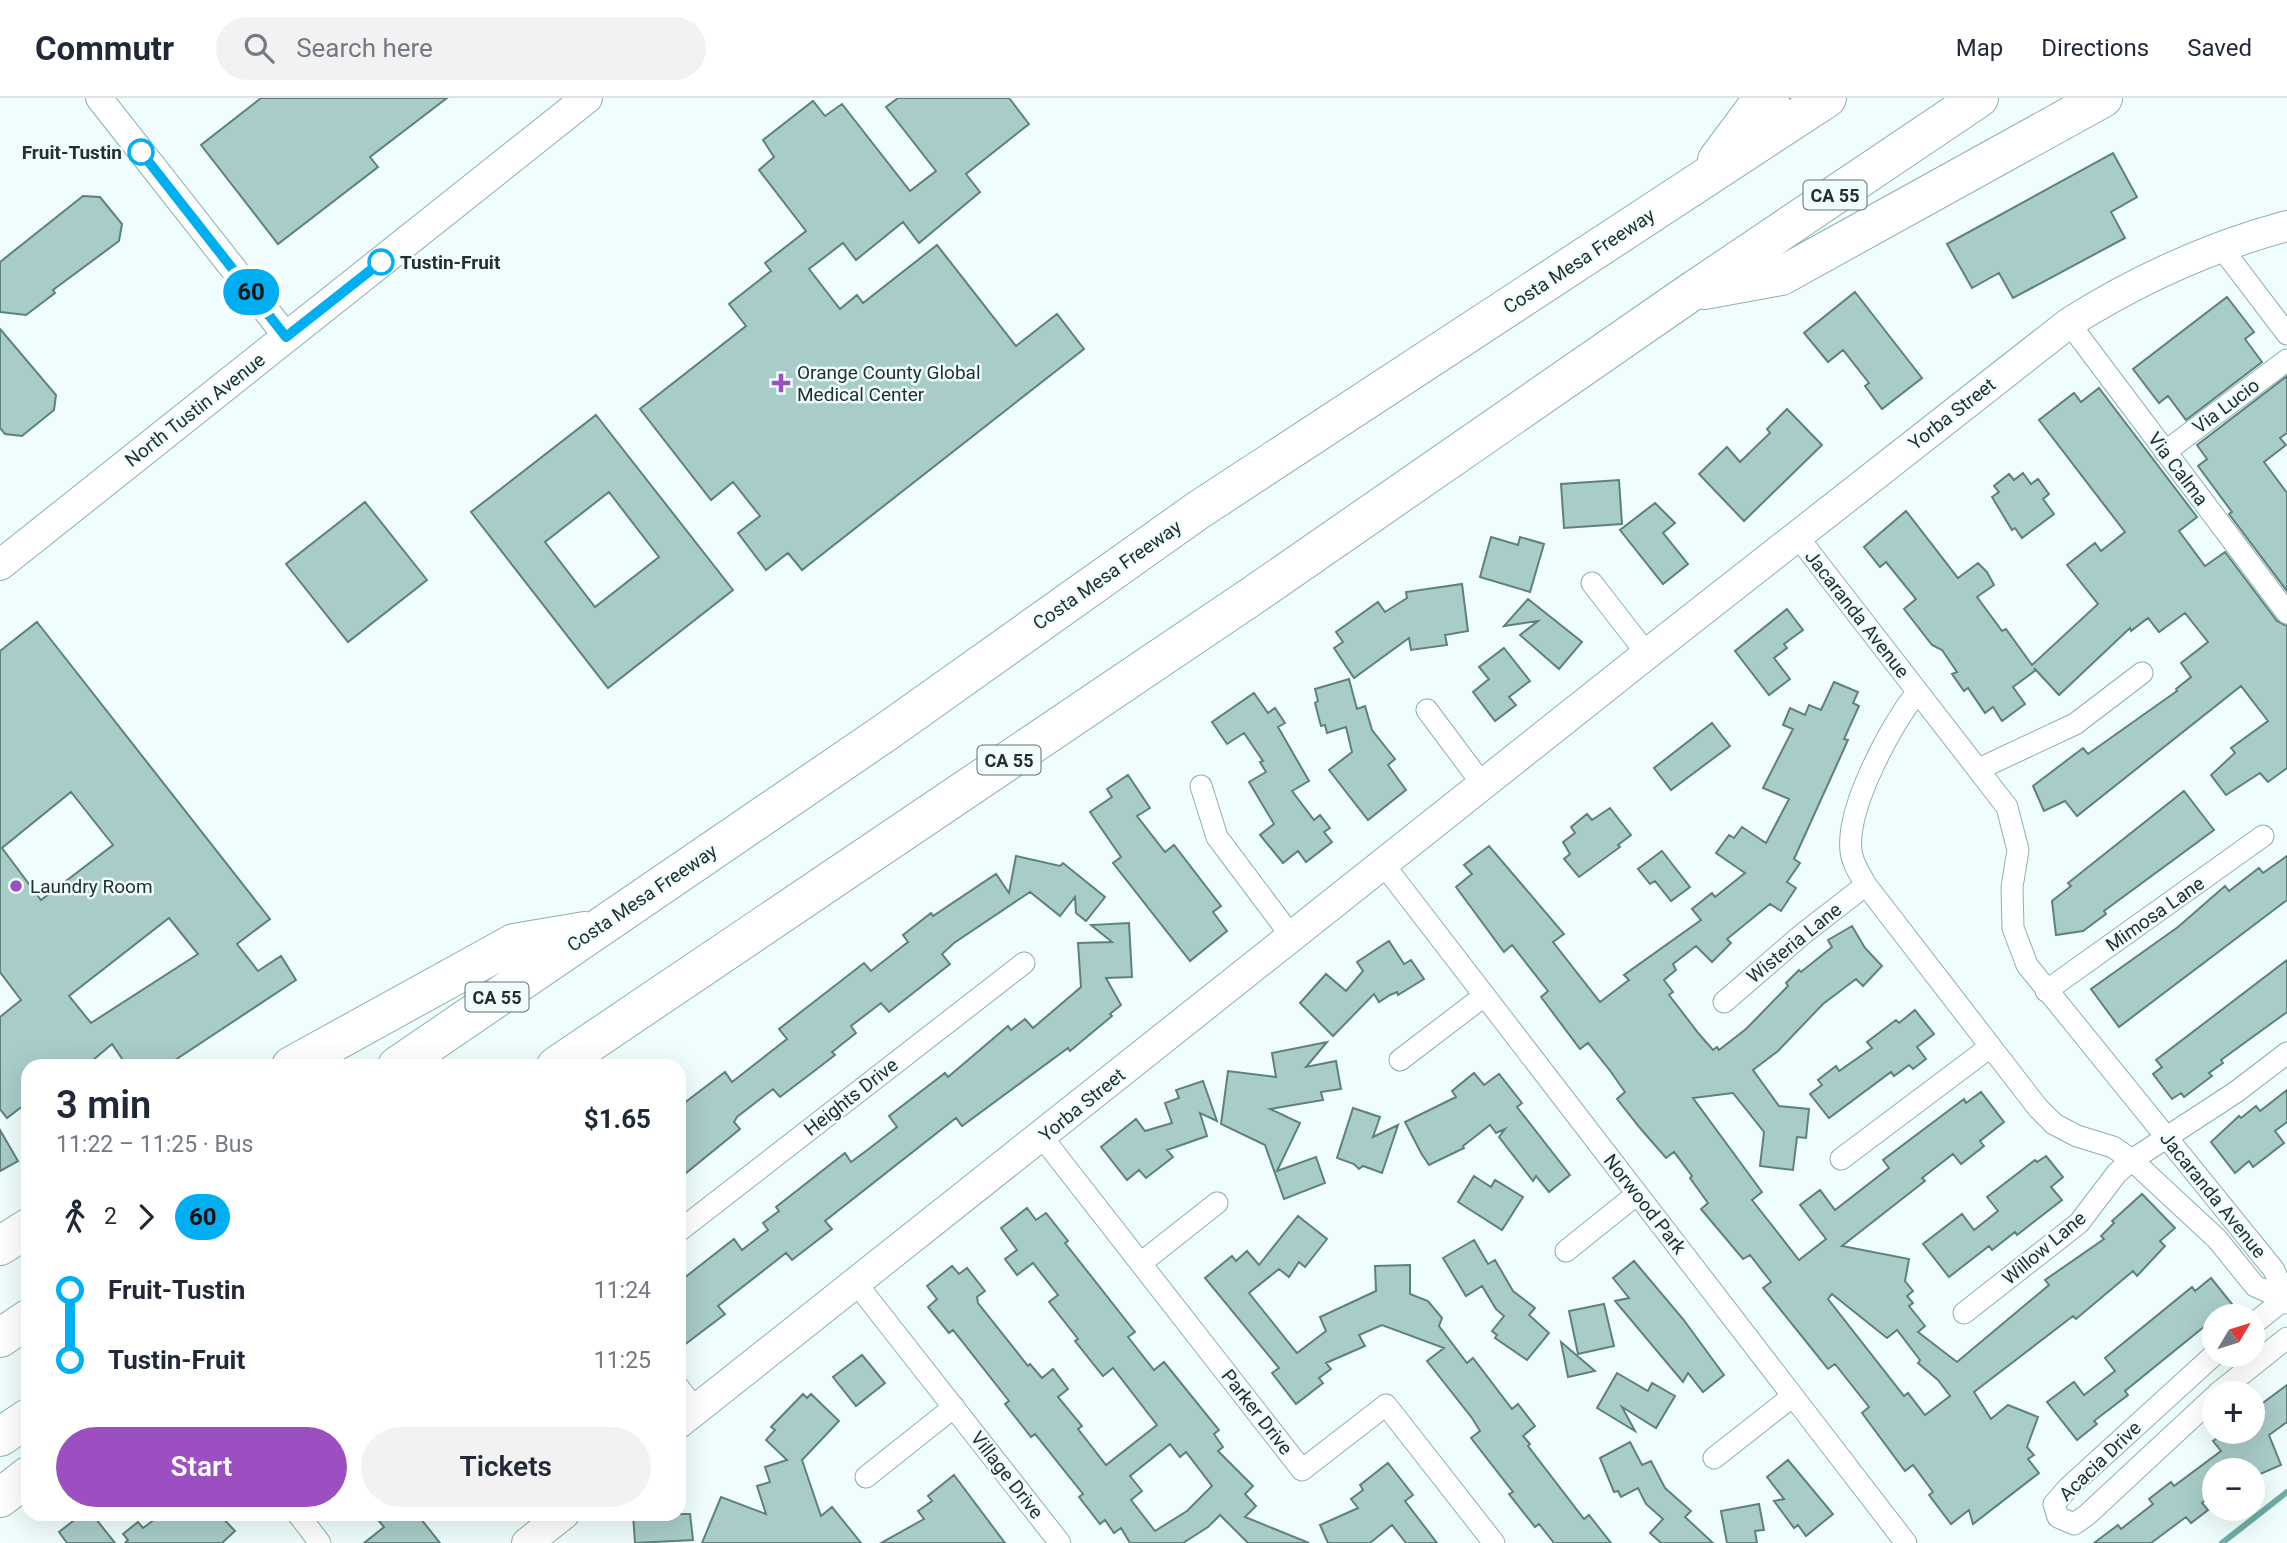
<!DOCTYPE html>
<meta charset="utf-8">
<style>
body{margin:0;font-family:Roboto,sans-serif;background:#f2f2f3;color:#1f2937;height:100vh;display:flex;flex-direction:column;font-size:26px;white-space:nowrap}
*{box-sizing:border-box;margin:0}
p{font-size:23px;color:#747a83}
.icon{flex:none;width:38px;height:38px;fill:none;stroke:currentColor;stroke-width:2;stroke-linecap:round;stroke-linejoin:round}
.map{position:relative;flex:1;overflow:hidden}
.sheet{position:absolute;left:21px;top:961px;width:665px;height:462px;display:flex;flex-direction:column;background:#fff;border-radius:21px;box-shadow:0 7px 28px #0002}
.sheet>*{flex:none}
.badge{padding:0 14px;border-radius:23px;font-size:24px;line-height:46px}
.needle{width:46px;rotate:52deg}
.buttons{position:absolute;left:2202px;top:1206px;display:grid;gap:14px}
.buttons a{display:grid;place-items:center;width:63px;height:63px;border-radius:50%;background:#fff;box-shadow:0 7px 28px #0002;font-size:35px}
.map>.badge{position:absolute;translate:-50% -50%;box-shadow:0 0 0 4px #fff}
.legs{display:flex;align-items:center;gap:10px;height:77px;padding:0 35px;font-size:23px}
.legs p{margin-inline-start:auto}
.head{display:flex;align-items:center;justify-content:space-between;height:119px;padding:0 35px}
h1{font-size:38px;font-weight:600;line-height:52px}
.action{display:flex;gap:14px;margin-top:auto;padding:14px 35px}
.action a{flex:1;height:80px;border-radius:42px;background:#9c4fc1;color:#fff;font-size:28px;font-weight:600;line-height:80px;text-align:center}
.action a+a{background:#f2f2f3;color:#1f2937}
ul{padding:0 35px;list-style:none}
li{display:flex;align-items:center;gap:24px;height:70px;font-size:26px}
li i{display:grid;place-items:center;width:10px;height:100%;margin:0 9px;background:currentColor}
li i::after{content:'';width:18px;height:18px;margin:-9px;border:5px solid;border-radius:50%;background:#fff}
li p{margin-inline-start:auto}
li:first-child i{background:linear-gradient(#0000 50%,currentColor 0)}
li:last-child i{background:linear-gradient(currentColor 50%,#0000 0)}
header{display:flex;align-items:center;gap:42px;box-sizing:border-box;height:98px;padding:0 35px;background:#fff;border-bottom:2px solid #e0e1e3}
header strong{font-size:33px}
nav{display:flex;gap:38px;margin-inline-start:auto;font-size:24px}
.search{width:490px;height:63px;background:#f2f2f3;display:flex;align-items:center;gap:18px;box-sizing:border-box;padding:0 24px;border-radius:38px;color:#747a83;font-size:26px}
.map>svg:first-child{display:block}
</style>
<header>
<strong>Commutr</strong>
<div class="search"><svg class="icon" aria-label="search" viewBox="0 0 24 24"><circle cx="10" cy="10" r="6"/><path d="M15 15l6 6"/></svg>Search here</div>
<nav><a>Map</a><a>Directions</a><a>Saved</a></nav>
</header>
<div class="map">
<svg width="2287" height="1445" viewBox="0 0 2287 1445">
<rect width="100%" height="100%" fill="#effefc"/>
<g fill="none" stroke-linecap="round" stroke-linejoin="round">
<path stroke="#6caea7" stroke-width="6" d="M2222,1445L2287,1394"/>
</g>
<path fill="#a8ccc8" stroke="#5f817e" stroke-width="2" fill-rule="evenodd" d="M261,0H447L370,59L378,69L278,146L201,47Z
M898,0H1009L1029,26L966,76L980,94L919,145L903,124L856,162L843,145L809,171L840,211L857,197L863,205L937,147L1016,248L1057,216L1084,251L802,472L788,455L766,472L738,435L760,418L733,384L711,402L640,311L746,228L729,206L771,173L765,165L806,133L759,72L774,59L763,42L813,3L825,18L842,6L910,93L936,73L886,9Z
M2113,55L2137,99L2111,114L2125,140L2013,200L1999,175L1972,190L1947,146Z
M83,98L100,99L122,126L119,143L53,192L55,195L26,217L0,214V164Z
M1855,194L1922,280L1882,311L1865,288L1869,285L1843,252L1828,264L1804,235Z
M2227,199L2254,234L2245,241L2262,264L2186,322L2168,298L2159,305L2133,271Z
M0,231L56,297L54,312L22,338L5,336L0,330Z
M2287,278V335L2280,340L2286,347L2264,364L2287,395V493L2229,416L2232,414L2198,368L2207,361L2197,347Z
M2099,290L2197,419L2179,433L2205,468L2225,454L2277,523L2287,528V670L2268,684L2260,675L2226,697L2211,677L2235,655L2231,650L2268,623L2241,588L2077,718L2065,703L2044,713L2033,688L2083,650L2088,656L2177,593L2176,591L2191,579L2181,565L2208,544L2185,515L2159,534L2148,520L2131,533L2130,530L2059,597L2034,570L2036,572L2013,589L2025,606L2002,623L1993,609L1985,615L1968,590L1964,593L1952,576L1957,574L1942,552L1932,547L1904,511L1916,501L1886,464L1880,469L1864,449L1906,413L1958,480L1978,465L1987,474L1994,487L1977,499L2002,533L2006,531L2032,567L2098,506L2067,467L2095,445L2101,453L2125,434L2039,322L2074,295L2081,304Z
M1787,311L1822,347L1744,423L1699,376L1727,349L1740,364L1770,335L1767,331Z
M596,317L733,492L608,590L471,414ZM609,394L659,459L595,509L545,444Z
M2023,375L2031,386L2038,381L2049,396L2043,401L2054,416L2022,440L2015,430L2012,432L1992,399L1999,394L1994,388L2009,376L2014,382Z
M1619,382L1622,426L1564,430L1561,386Z
M365,404L427,482L348,544L286,466Z
M1655,405L1675,425L1663,435L1688,466L1663,486L1620,432Z
M1491,439L1518,447L1520,439L1544,446L1530,494L1480,479Z
M1462,486L1468,533L1445,537L1447,547L1411,552L1409,540L1354,580L1334,550L1343,544L1336,534L1378,504L1385,514L1407,500L1406,494Z
M1528,501L1582,544L1559,571L1520,537L1538,523L1504,528Z
M1787,511L1803,532L1784,546L1787,550L1774,560L1790,581L1769,597L1735,553Z
M37,524L270,821L237,846L258,873L281,858L296,882L166,968H127L112,946L86,968H28V1004L7,1020L0,1011V919L21,902L0,874V553ZM71,694L113,747L41,802L2,750ZM169,820L198,856L91,925L69,898Z
M1504,550L1530,583L1509,599L1516,607L1495,623L1473,594L1489,581L1479,569Z
M1349,581L1357,611L1365,608L1372,632L1395,661L1388,667L1406,692L1368,722L1329,672L1352,654L1346,629L1327,635L1325,627L1321,628L1315,605L1318,603L1315,591Z
M1834,584L1858,594L1853,605L1859,608L1844,641L1848,642L1794,761L1800,765L1787,784L1796,790L1781,813L1770,806L1727,841L1731,845L1712,864L1696,848L1673,866L1676,872L1664,882L1673,894L1669,897L1699,936L1713,952L1717,949L1719,952L1746,931L1788,888L1786,885L1799,872L1801,874L1832,849L1828,842L1852,828L1865,850L1882,868L1863,888L1856,881L1823,906L1778,953L1753,972L1779,1008L1809,1011L1806,1040L1797,1039L1793,1072L1760,1068L1764,1034L1733,995L1693,1000L1762,1094L1752,1102L1799,1162L1826,1141L1800,1107L1820,1092L1835,1112L1889,1070L1883,1062L1964,1001L1966,1005L1981,994L2004,1024L1980,1043L1984,1048L1961,1066L1953,1056L1922,1080L1925,1083L1842,1148L1909,1161L1905,1183L1913,1193L1907,1198L1913,1205L1909,1208L1925,1228L1918,1234L1957,1264L2049,1187L2045,1182L2104,1141L2101,1138L2114,1125L2112,1123L2142,1096L2175,1130L2160,1143L2165,1148L2137,1178L2133,1173L2076,1221L2073,1218L1974,1294L1991,1321L2008,1307L2038,1319L2027,1349L2034,1357L2028,1361L2039,1375L1973,1426L1969,1412L1951,1426L1929,1397L1933,1394L1913,1367L1905,1373L1862,1315L1869,1309L1835,1266L1828,1271L1763,1190L1771,1184L1750,1157L1743,1161L1701,1111L1708,1105L1690,1080L1692,1078L1674,1054L1666,1060L1640,1030L1617,1001L1625,994L1611,974L1588,945L1580,951L1541,899L1548,893L1512,847L1504,854L1456,789L1472,776L1464,767L1489,748L1564,836L1553,844L1600,904L1629,882L1624,877L1701,822L1692,811L1712,795L1715,799L1745,775L1716,755L1729,737L1734,740L1742,729L1766,745L1789,701L1763,690L1793,631L1783,627L1790,610L1805,617L1809,607L1821,612ZM1832,1196L1887,1240L1897,1232L1920,1262L1918,1265L1938,1282L1950,1298L1925,1317L1908,1295L1904,1298L1828,1201Z
M1254,595L1268,615L1275,610L1285,625L1278,629L1309,683L1292,693L1314,722L1320,717L1330,730L1324,734L1332,744L1306,764L1298,753L1283,765L1260,737L1274,726L1249,684L1266,674L1260,664L1263,663L1244,635L1227,646L1212,624Z
M1712,625L1730,648L1671,692L1654,670Z
M1128,677L1150,710L1137,718L1165,754L1174,747L1221,808L1213,814L1227,833L1190,863L1113,765L1121,759L1090,714L1112,699L1107,691Z
M2184,693L2214,732L2104,813L2106,816L2083,833L2056,837L2052,803L2071,788L2068,785Z
M1610,710L1631,737L1618,747L1620,749L1579,779L1564,761L1570,756L1563,744L1575,735L1571,729L1587,716L1592,722Z
M1662,753L1690,789L1671,803L1655,783L1650,786L1638,771Z
M1016,758L1060,768L1063,765L1105,799L1086,823L1076,815L1075,799L1060,818L1030,794L954,845L942,856L950,866L889,914L881,905L851,928L856,935L832,954L835,957L813,974L780,999L773,991L737,1019L734,1024L740,1031L686,1075L679,1066V1009L725,974L732,984L787,941L779,931L864,865L871,873L908,844L903,837L931,815L933,818L996,776L1009,795Z
M2287,758V802L2119,929L2091,891L2178,829L2225,788L2229,793L2259,770L2263,775Z
M1129,825L1132,879L1106,880L1121,907L1110,916L1112,918L1070,953L1068,950L962,1028L956,1020L825,1123L832,1131L792,1162L786,1155L718,1208L725,1216L679,1251V1184L734,1141L742,1152L768,1132L763,1125L779,1113L776,1109L845,1055L851,1064L866,1053L897,1029L889,1018L945,975L948,979L1008,928L1011,932L1025,921L1033,930L1081,889L1078,845L1112,844L1091,827Z
M1389,843L1404,866L1411,862L1424,881L1398,897L1397,894L1390,897L1379,904L1374,896L1333,938L1300,905L1326,876L1346,893L1363,873L1357,864Z
M2287,862V914L2221,962L2223,965L2209,975L2212,978L2184,999L2181,995L2172,1001L2153,976L2162,969L2156,962Z
M1915,912L1934,936L1917,949L1926,961L1913,971L1909,967L1894,978L1891,974L1829,1020L1810,996L1822,987L1818,982L1836,968L1839,973L1872,950L1867,944L1896,922L1899,925Z
M1327,944L1306,969L1336,963L1341,991L1321,994L1323,1002L1270,1011L1300,1025L1277,1073L1316,1059L1325,1085L1284,1101L1265,1047L1221,1026L1228,973L1276,979L1272,955Z
M1474,975L1484,987L1499,976L1522,1005L1517,1009L1570,1077L1549,1094L1536,1078L1533,1083L1499,1039L1505,1031L1496,1035L1490,1027L1463,1048L1464,1050L1429,1067L1421,1055L1405,1024L1456,999L1452,993Z
M1203,983L1217,1023L1200,1015L1207,1038L1167,1052L1173,1059L1146,1080L1139,1072L1127,1082L1101,1049L1136,1021L1145,1033L1172,1025L1165,1005L1179,1000L1176,992Z
M2287,992V1024L2275,1033L2284,1045L2253,1069L2249,1063L2235,1075L2211,1044L2239,1018L2241,1020L2256,1008L2260,1013Z
M1353,1010L1380,1019L1373,1039L1398,1027L1382,1075L1363,1068L1359,1071L1354,1066L1337,1060Z
M0,1032L18,1063L0,1073Z
M2046,1058L2063,1079L2051,1089L2062,1102L2017,1137L2015,1134L1992,1152L1989,1148L1949,1179L1923,1146L1962,1116L1974,1132L1998,1113L1987,1099L2035,1062L2037,1064Z
M1474,1078L1491,1089L1495,1082L1523,1099L1502,1132L1458,1104Z
M1027,1110L1036,1122L1046,1115L1068,1143L1065,1145L1135,1234L1128,1239L1154,1272L1164,1264L1219,1332L1214,1336L1223,1349L1218,1353L1253,1388L1245,1396L1256,1408L1245,1419L1309,1445H1248L1220,1417L1208,1429L1183,1445H1130L1121,1430L1114,1435L1105,1422L1100,1426L1079,1399L1083,1396L1035,1336L1031,1339L1005,1306L1009,1303L953,1232L949,1235L928,1209L937,1201L927,1188L952,1168L959,1176L967,1170L985,1193L977,1199L978,1205L1028,1268L1030,1266L1042,1280L1053,1271L1068,1291L1058,1299L1082,1328L1078,1331L1106,1367L1157,1327L1113,1270L1103,1278L1075,1243L1078,1241L1049,1204L1058,1197L1033,1165L1017,1177L1005,1161L1017,1152L1001,1130ZM1170,1346L1180,1359L1186,1354L1212,1388L1187,1413L1155,1433L1131,1402L1142,1393L1130,1378Z
M1298,1118L1327,1141L1305,1169L1299,1164L1289,1179L1279,1171L1249,1195L1297,1255L1326,1233L1320,1219L1376,1193L1375,1168L1410,1167V1196L1428,1203L1442,1220L1439,1228L1467,1265L1473,1260L1512,1311L1518,1306L1535,1328L1523,1338L1530,1346L1528,1348L1584,1421L1589,1417L1611,1445H1554L1539,1426L1535,1429L1509,1396L1513,1394L1471,1340L1480,1333L1472,1320L1427,1263L1444,1250L1382,1227L1359,1237L1365,1248L1326,1265L1331,1271L1319,1280L1323,1285L1296,1306L1272,1275L1279,1270L1205,1180L1232,1158L1236,1163L1247,1153L1259,1167Z
M1474,1142L1488,1166L1495,1162L1513,1193L1535,1210L1529,1217L1549,1235L1527,1262L1495,1240L1497,1237L1492,1233L1504,1218L1496,1211L1482,1188L1466,1198L1443,1160Z
M1634,1163L1683,1221L1724,1277L1703,1294L1688,1275L1683,1284L1615,1203L1629,1200L1613,1180Z
M2211,1180L2232,1206L2125,1293L2128,1297L2094,1323L2097,1326L2077,1342L2047,1304L2074,1284L2084,1297L2115,1273L2105,1260L2192,1189L2195,1193Z
M1604,1206L1614,1248L1578,1256L1569,1213Z
M1561,1244L1595,1273L1568,1279Z
M862,1257L885,1285L856,1308L833,1279Z
M1617,1275L1648,1293L1652,1285L1675,1298L1656,1330L1622,1309L1635,1333L1597,1310Z
M2287,1287V1324L2269,1337L2281,1367L2258,1377L2256,1372H2214V1396L2202,1405L2208,1412L2191,1425L2186,1419L2151,1445H2094L2118,1427L2121,1431L2153,1406L2149,1401L2171,1384L2174,1388L2221,1353L2213,1343L2226,1334H2252V1313Z
M803,1296L807,1300L811,1296L839,1323L802,1362L821,1418L832,1409L861,1445H702L721,1399L766,1416L757,1388L770,1384L765,1369L787,1362L766,1342L775,1332L771,1329Z
M1630,1344L1642,1367L1651,1363L1665,1390L1691,1413L1685,1419L1713,1445H1661L1650,1435L1663,1421L1646,1406L1638,1390L1621,1399L1618,1393L1614,1394L1600,1360Z
M1788,1362L1833,1416L1806,1438L1798,1427L1794,1430L1774,1403L1784,1401L1767,1379Z
M1388,1365L1413,1397L1405,1403L1437,1445H1406L1392,1427L1370,1445H1328L1320,1427L1358,1410L1351,1401L1363,1392L1360,1387Z
M954,1377L1005,1445H881L924,1421L918,1413L932,1403L928,1398Z
M1759,1406L1764,1432L1755,1433L1757,1445H1727L1721,1413Z
M82,1416H92L115,1445H67L59,1434Z
M162,1416H219L235,1433L222,1445H125L128,1442L123,1436L138,1424L143,1430Z
M373,1416H417L440,1445H364L384,1429Z
M633,1416H690L693,1442L635,1445Z"/>
<g fill="none" stroke-linecap="round" stroke-linejoin="round">
<g stroke="#8cb0ac" stroke-width="23">
<path id="minor" d="M2221,149L2287,236
M2069,225L2287,515
M2165,354L2287,262
M1797,438L2007,709L2018,752L2012,789L2013,830L2027,867L2274,1172L2287,1205
M1592,485L1647,556
M1917,594C1891,628 1846,709 1851,753C1852,765 1860,776 1866,787L2038,1010L2054,1026L2077,1038L2113,1049L2132,1062L2217,1141L2255,1188L2284,1201
M1427,612L1483,687
M1979,671L2075,626L2142,575
M1201,688L1217,739L1292,839
M1384,767L1906,1445
M2046,893L2263,738
M1724,904L1804,835L1866,787
M1400,962L1484,898
M1042,1039L1302,1372L1386,1307L1494,1445
M1841,1061L1990,949
M679,1133L1024,865
M1566,1153L1637,1096
M1141,1165L1217,1105
M856,1185L1060,1445
M1964,1215L2079,1125L2117,1075L2132,1062L2236,994L2287,955
M2252,1227L2287,1199
M679,1290L696,1312
M2218,1295L2287,1240
M2214,1299L2087,1417L2074,1426L2058,1419L2054,1406L2068,1390L2215,1256
M1714,1360L1793,1298
M866,1379L954,1309
M298,1416L320,1445"/>
</g>
<g stroke="#8cb0ac" stroke-width="28">
<path id="tertiary" d="M99,0L287,239"/>
</g>
<g stroke="#8cb0ac" stroke-width="32">
<path id="secondary" d="M0,467L587,0
M679,1325L1647,556L2069,225C2137,182 2209,149 2287,128
M527,1445L564,1416"/>
</g>
<g stroke="#8cb0ac" stroke-width="40">
<path id="motorway" d="M1717,62L1755,11L1770,0
M1704,192L1781,178L2103,0
M291,968L514,845L585,833
M397,968L886,634L1197,413L1827,0
M556,968L1255,496L1691,194L1979,0
M0,1148L28,1130
M0,1240L28,1221
M0,1339L28,1320
M0,1400L28,1378"/>
</g>
<use href="#minor" stroke="#fff" stroke-width="21"/>
<use href="#tertiary" stroke="#fff" stroke-width="26"/>
<use href="#secondary" stroke="#fff" stroke-width="30"/>
<use href="#motorway" stroke="#fff" stroke-width="38"/>
</g>
<g fill="none" stroke-linecap="round" stroke-linejoin="round">
<g stroke="#fff" stroke-width="16">
<path id="line-1" d="M141,54L286,239L381,164"/>
</g>
<use href="#line-1" stroke="#00aff2" stroke-width="10"/>
</g>
<g fill="#fff" stroke="#00aff2" stroke-width="3.5">
<circle cx="141" cy="54" r="12"/>
<circle cx="381" cy="164" r="12"/>
</g>
<g fill="#9c4fc1" stroke="#effefc" stroke-width="2.5">
<path d="M777.5 274.5h7v7h7v7h-7v7h-7v-7h-7v-7h7z"/>
<circle cx="16" cy="788" r="7"/>
</g>
<g text-anchor="middle" dominant-baseline="central" stroke-width="5" stroke-linejoin="round" paint-order="stroke">
<g fill="#effefc" stroke="#606e6c" stroke-width="2">
<rect x="1803.5" y="82.5" width="63" height="29" rx="5"/>
<rect x="977.5" y="647.5" width="63" height="29" rx="5"/>
<rect x="465.5" y="884.5" width="63" height="29" rx="5"/>
</g>
<g font-size="18" font-weight="bold" fill="#22302f">
<text x="1835" y="97">CA 55</text>
<text x="1009" y="662">CA 55</text>
<text x="497" y="899">CA 55</text>
</g>
<g font-size="19" font-weight="bold" fill="#22302f" stroke="#effefc" text-anchor="end">
<text x="122" y="54">Fruit-Tustin</text>
<text x="400" y="164" text-anchor="start">Tustin-Fruit</text>
</g>
<g font-size="19" fill="#22302f" stroke="#effefc">
<text transform="translate(1579 163) rotate(-33)">Costa Mesa Freeway</text>
<text transform="translate(2226 308) rotate(-37)">Via Lucio</text>
<text transform="translate(195 312) rotate(-38)">North Tustin Avenue</text>
<text transform="translate(1952 316) rotate(-38)">Yorba Street</text>
<text transform="translate(2178 371) rotate(53)">Via Calma</text>
<text transform="translate(1107 477) rotate(-35)">Costa Mesa Freeway</text>
<text transform="translate(1857 516) rotate(52)">Jacaranda Avenue</text>
<text transform="translate(642 800) rotate(-34)">Costa Mesa Freeway</text>
<text transform="translate(2155 816) rotate(-35)">Mimosa Lane</text>
<text transform="translate(1794 845) rotate(-39)">Wisteria Lane</text>
<text transform="translate(851 999) rotate(-38)">Heights Drive</text>
<text transform="translate(1082 1007) rotate(-39)">Yorba Street</text>
<text transform="translate(2213 1097) rotate(51)">Jacaranda Avenue</text>
<text transform="translate(1645 1106) rotate(52)">Norwood Park</text>
<text transform="translate(2044 1150) rotate(-40)">Willow Lane</text>
<text transform="translate(1257 1314) rotate(52)">Parker Drive</text>
<text transform="translate(2100 1363) rotate(-44)">Acacia Drive</text>
<text transform="translate(1007 1377) rotate(52)">Village Drive</text>
</g>
<g font-size="19" fill="#22302f" stroke="#effefc" text-anchor="start">
<text x="797" y="274">Orange County Global<tspan x="797" dy="22">Medical Center</tspan></text>
<text x="30" y="788">Laundry Room</text>
</g>
</g>
</svg>
<div class="buttons">
<a><svg class="needle" viewBox="-14 -14 28 28"><path d="M0-13l5 13h-10z" fill="#e53935"/><path d="M0 13l5-13h-10z" fill="#747a83"/></svg></a>
<a>+</a>
<a>−</a>
</div>
<b class="badge" style="left:251px;top:194px;background:#00aff2;color:#111">60</b>
<section class="sheet">
<div class="head"><div><h1>3 min</h1><p>11:22 – 11:25 · Bus</p></div><b>$1.65</b></div>
<div class="legs"><svg class="icon" aria-label="walk" viewBox="0 0 24 24"><circle cx="13" cy="4" r="2"/><path d="M13 8l-2 6 4 7M11 14l-3 7M7 12l3-4h3l4 4"/></svg>2<svg class="icon" aria-label="forward" viewBox="0 0 24 24"><path d="M9 5l7 7-7 7"/></svg><b class="badge" style="background:#00aff2;color:#111">60</b></div>
<ul>
<li><i style="color:#00aff2"></i><b>Fruit-Tustin</b><p>11:24</p></li>
<li><i style="color:#00aff2"></i><b>Tustin-Fruit</b><p>11:25</p></li>
</ul>
<div class="action"><a>Start</a><a>Tickets</a></div>
</section>
</div>
